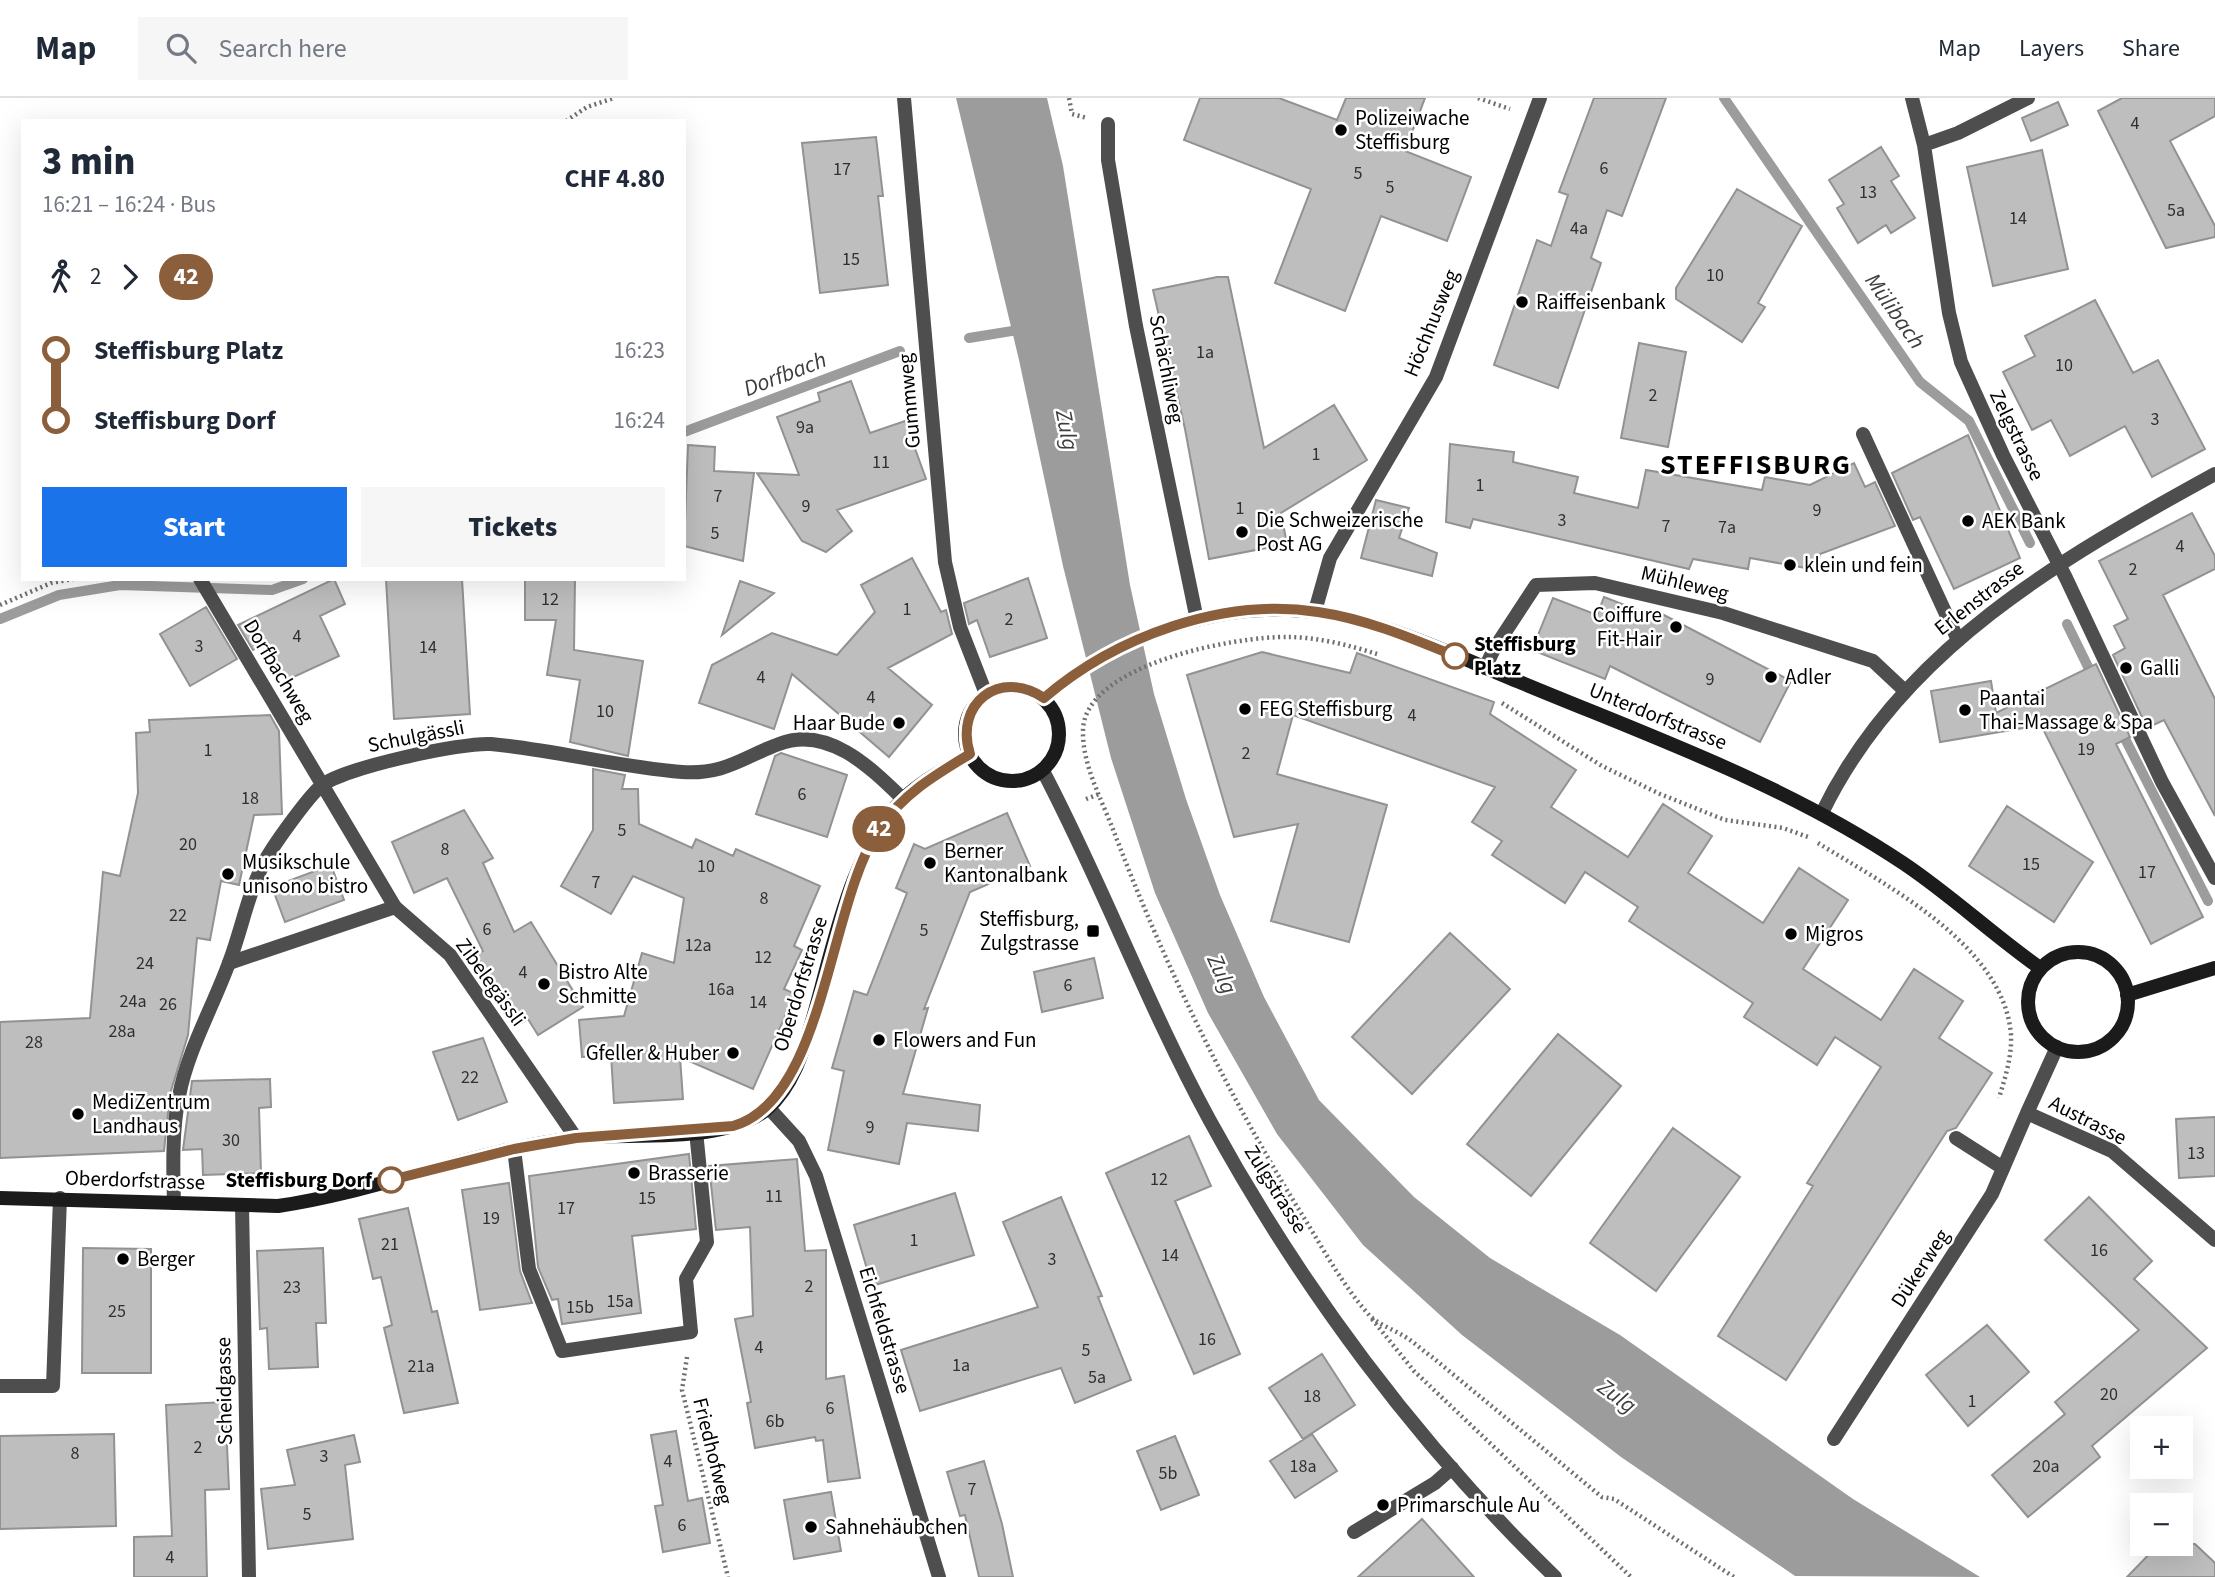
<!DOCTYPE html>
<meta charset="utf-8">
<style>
body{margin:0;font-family:"Source Sans 3",sans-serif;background:#f6f6f7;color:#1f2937;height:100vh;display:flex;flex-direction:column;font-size:26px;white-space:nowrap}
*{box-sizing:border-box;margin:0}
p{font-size:23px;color:#747a83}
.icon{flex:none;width:38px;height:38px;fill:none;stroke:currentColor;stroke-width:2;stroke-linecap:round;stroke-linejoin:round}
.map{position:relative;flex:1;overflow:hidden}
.details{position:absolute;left:21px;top:21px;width:665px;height:462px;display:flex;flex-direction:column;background:#fff;border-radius:0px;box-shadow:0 7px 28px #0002}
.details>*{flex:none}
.badge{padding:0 14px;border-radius:23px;font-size:24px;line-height:46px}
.buttons{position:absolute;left:2130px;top:1318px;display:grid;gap:14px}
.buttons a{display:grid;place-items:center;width:63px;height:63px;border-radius:0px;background:#fff;box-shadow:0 7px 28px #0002;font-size:35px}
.map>.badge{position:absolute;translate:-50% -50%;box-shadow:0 0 0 4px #fff}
.legs{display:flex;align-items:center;gap:10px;height:77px;padding:0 21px;font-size:23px}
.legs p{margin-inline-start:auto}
.summary{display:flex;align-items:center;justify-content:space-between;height:119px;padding:0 21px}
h1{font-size:38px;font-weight:800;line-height:52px}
.primary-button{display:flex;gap:14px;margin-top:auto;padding:14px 21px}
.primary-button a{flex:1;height:80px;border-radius:0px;background:#1a73e8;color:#fff;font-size:28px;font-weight:800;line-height:80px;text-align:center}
.primary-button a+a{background:#f6f6f7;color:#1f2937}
ul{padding:0 21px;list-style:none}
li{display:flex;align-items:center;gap:24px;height:70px;font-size:26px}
li i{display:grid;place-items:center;width:10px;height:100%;margin:0 9px;background:currentColor}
li i::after{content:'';width:18px;height:18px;margin:-9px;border:5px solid;border-radius:50%;background:#fff}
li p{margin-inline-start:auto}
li:first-child i{background:linear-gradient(#0000 50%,currentColor 0)}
li:last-child i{background:linear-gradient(currentColor 50%,#0000 0)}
header{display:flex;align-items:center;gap:42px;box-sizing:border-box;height:98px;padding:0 35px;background:#fff;border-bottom:2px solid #e0e1e3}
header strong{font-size:33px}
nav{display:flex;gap:38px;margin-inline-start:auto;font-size:24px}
.search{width:490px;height:63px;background:#f6f6f7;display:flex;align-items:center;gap:18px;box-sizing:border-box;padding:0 24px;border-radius:0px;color:#747a83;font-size:26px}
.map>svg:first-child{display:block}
</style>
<header>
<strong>Map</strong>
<div class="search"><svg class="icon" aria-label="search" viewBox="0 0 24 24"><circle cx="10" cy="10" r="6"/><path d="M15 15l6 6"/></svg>Search here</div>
<nav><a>Map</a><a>Layers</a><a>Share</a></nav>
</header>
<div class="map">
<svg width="2215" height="1479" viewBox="0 0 2215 1479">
<rect width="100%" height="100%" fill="#fff"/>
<path fill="#9c9c9c" d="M956,0H1047L1063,68L1130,487L1154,596L1186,701L1220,797L1264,899L1319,1002L1414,1099L1490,1160L1620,1237L1853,1401L1980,1479L1795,1478L1621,1359L1462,1237L1363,1147L1277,1036L1208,915L1155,795L1111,660L1063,468L1019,262Z"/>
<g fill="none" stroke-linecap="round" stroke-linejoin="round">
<path stroke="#9c9c9c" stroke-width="10" d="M1724,0L1920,284L1969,323L2030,445
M969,240L1024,231
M684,334L900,253
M0,521L59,497L120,487L272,492L303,481
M2067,526L2093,579
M2119,629L2208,803"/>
</g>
<path fill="#bebebe" stroke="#929292" stroke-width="2" d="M1200,0H1279L1337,22L1346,0H1425L1405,53L1471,79L1447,143L1381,118L1345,213L1275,185L1311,91L1184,42Z
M1594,0H1666L1622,118L1607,112L1591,160L1601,165L1558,290L1494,267L1537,142L1551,148L1568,97L1559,94Z
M2122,0H2215V18L2170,43L2215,128V139L2166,150L2098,13Z
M2058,4L2068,27L2031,43L2022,20Z
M876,39L883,98H878L888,187L820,195L802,45Z
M1881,49L1899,78L1891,83L1915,120L1891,135L1886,127L1858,145L1837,110L1844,106L1829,82Z
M2042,52L2068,171L1993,188L1967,69Z
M1737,91L1802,128L1758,205L1765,209L1742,244L1676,201V190Z
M1217,179H1228L1264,350L1334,307L1367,362L1281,415L1287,446L1209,461L1185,331L1153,192Z
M2095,202L2133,275L2158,262L2205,351L2152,379L2125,328L2070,358L2051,322L2032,332L2003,274L2035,258L2025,238Z
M1639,245L1686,254L1668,349L1621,340Z
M851,283L870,335L905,323L926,381L837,412L852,433L826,454L802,443L757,375L799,377L777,319L820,303L818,295Z
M1968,337L2020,460L1954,491L1920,419L1913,422L1892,375Z
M1450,346L1514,354L1513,364L1578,379L1574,395L1638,410L1646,372L1762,392L1765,379L1810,387L1854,365L1865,389L1875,384L1895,428L1820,456L1817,472L1750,460L1748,471L1693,461L1689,471L1473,421L1470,430L1446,424Z
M688,347L715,349L714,373L754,375L743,463L684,448Z
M1376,402L1409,410L1399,440L1437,455L1432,478L1361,460Z
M2192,415L2215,458V471L2163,497L2215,601V718L2164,622L2147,630L2113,557L2125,550L2114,528L2128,521L2099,463Z
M912,460L941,514L946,512L952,536L888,570L932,607L889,659L792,576L774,631L699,605L712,567L772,535L837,557L875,514L861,487Z
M1028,480L1047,540L990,559L977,522L969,526L964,505Z
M334,481L345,506L320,518L339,558L285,583L267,544L253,552L238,527Z
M386,481H462L470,616L394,621Z
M525,481H575L574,552L643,563L628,658L570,644L580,582L547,577L556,522H525Z
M740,483L774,495L722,537Z
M1604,499L1660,521L1662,516L1791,583L1760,644L1610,568L1605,581L1532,552L1553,500L1597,517Z
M206,509L237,561L190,588L160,536Z
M1262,554L1350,575L1357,555L1494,604L1490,616L1576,672L1551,709L1628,759L1663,706L1712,738L1688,775L1763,825L1799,770L1848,802L1803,871L1881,922L1914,871L1963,903L1939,940L1992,975L1956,1030L1947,1033L1786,1282L1718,1238L1813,1088L1807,1085L1881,969L1835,939L1817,967L1744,919L1753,905L1629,823L1638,809L1585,774L1565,805L1492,757L1502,743L1472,724L1495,689L1293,617L1277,676L1387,707L1349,844L1271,823L1298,726L1234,739L1187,577Z
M2096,566L2130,639L2116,646L2203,819L2151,846L2041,627L1940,644L1931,593L1991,583L1996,615Z
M270,617L279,633L282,716L254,717L239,787L221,783L210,842L197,840L188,937L170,996L164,1053L0,1060V924L90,920L103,774L120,778L138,695L136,635L150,634L149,622Z
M781,655L847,677L827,739L756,716L775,658Z
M593,671L625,677L622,691H638L639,726L692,750L696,741L733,758L736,751L820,788L794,848L802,852L784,891L795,896L753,991L680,959L683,1001L614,1005L611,957L582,959L579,922L624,918L642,855L674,865L684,800L633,778L611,816L561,788L593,732Z
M2007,708L2093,764L2054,824L1969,768Z
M464,712L493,760L483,765L514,834L531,824L583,909L538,937L528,921L518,927L476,857L483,853L447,780L414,795L392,744Z
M1007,715L1030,768L970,794L924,911L928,910L903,996L980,1007L978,1033L907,1025L899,1066L828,1052L844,973L832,970L854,893L867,897L907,795L896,790L914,746L925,751Z
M331,767L344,802L285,824L272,789Z
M1450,835L1510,891L1412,996L1352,939Z
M1094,860L1103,900L1042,914L1034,874Z
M1558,936L1621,988L1531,1098L1467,1046Z
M483,940L507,1004L458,1022L433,954Z
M270,981L271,1009L259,1010L261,1075L203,1077L202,1051L183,1052L192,983Z
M2215,1019V1078L2179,1080L2176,1021Z
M1673,1030L1740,1079L1656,1193L1590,1145Z
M1189,1038L1211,1088L1175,1103L1240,1256L1194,1276L1106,1075Z
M689,1056L696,1131L632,1138L641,1215L562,1226L558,1201L552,1202L538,1169L529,1078Z
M797,1061L805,1153L826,1152V1281L844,1278L860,1380L828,1384L823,1342L816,1343L815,1339L755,1350L747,1305L751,1304L735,1221L753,1218L750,1129L716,1132L709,1068Z
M509,1085L520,1173L532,1205L480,1212L462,1092Z
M955,1095L974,1157L872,1188L854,1127Z
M1061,1099L1102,1198L1098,1199L1131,1282L1075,1305L1061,1270L920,1313L901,1252L1038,1209L1003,1124Z
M2089,1099L2152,1163L2134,1181L2207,1250L2092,1348L2100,1359L2028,1419L1992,1377L2065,1316L2055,1304L2139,1232L2045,1142Z
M408,1110L432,1214L437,1213L458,1305L404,1315L384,1230L392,1227L381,1179L373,1181L359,1121Z
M83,1150L151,1151V1275H82Z
M323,1150L326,1225H316L318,1269L269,1271L267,1230L260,1231L257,1153Z
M1987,1227L2029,1274L1968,1328L1926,1277Z
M1322,1256L1355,1307L1303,1341L1269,1290Z
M225,1304L229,1391L205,1392L207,1479H134V1439L172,1438L166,1307Z
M676,1333L688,1403L702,1400L710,1445L663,1454L655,1408L663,1407L651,1337Z
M114,1336L116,1428L0,1431V1338Z
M1312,1336L1337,1373L1295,1400L1270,1363Z
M354,1337L360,1364L345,1367L353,1441L268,1451L261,1391L295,1387L287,1352Z
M1175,1338L1199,1397L1161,1412L1137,1353Z
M984,1363L1002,1426L1013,1479H979L965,1417L960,1418L947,1374Z
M831,1394L841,1453L794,1461L784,1402Z
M1422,1421L1474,1479H1358Z
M2159,1446H2195L2215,1465V1479H2127Z"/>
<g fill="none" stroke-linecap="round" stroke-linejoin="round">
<path stroke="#707070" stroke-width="4.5" stroke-dasharray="2 3.5" stroke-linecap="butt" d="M1069,0L1072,16L1087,20
M1478,0L1510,11
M566,23L587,9L614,0
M0,507L51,485L73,481
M1377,556C1349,547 1316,539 1288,539C1236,538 1085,566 1083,632C1082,667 1102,702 1114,734C1163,863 1224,989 1296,1107C1319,1143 1341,1186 1370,1218C1378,1226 1392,1231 1402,1237C1413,1243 1422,1252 1432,1259L1602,1399L1614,1401L1734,1479
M1502,605L1602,668L1660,696L1725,722L1783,730L1811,740
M1086,701L1099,696
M1818,745C1887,788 2004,847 2011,937C2012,959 2005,980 1999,1000
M1372,1221L1414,1273L1631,1479
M687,1259L682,1292L728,1479"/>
<path stroke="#4e4e4e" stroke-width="14" d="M1863,336L1958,542
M229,865L395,809
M1956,1040L2003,1070
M514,1051L529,1171L562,1253L691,1234L686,1181L707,1144L696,1033
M0,1288H53L60,1100
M1354,1434L1435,1385L1452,1370"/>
<path stroke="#4e4e4e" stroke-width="14" d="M904,0L945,464L960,529L986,596
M1912,0L1924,47L1949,215L1961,264L2003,357L2066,480L2162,684L2215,780
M1108,26V62L1136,228L1197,522
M1924,47L1958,35L2028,0
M200,481L395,809L450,857L576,1040
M1315,513L1330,460L1436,279L1540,0
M1485,570L1494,551L1536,487L1595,485L1723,515L1873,563L1905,593
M2057,949L2027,1015L2112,1053L2215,1142
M768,1009L799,1043L816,1078L939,1479
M174,1105C173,1071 172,1031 179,998C188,951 214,907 230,862C242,830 249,791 266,761C275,745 308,699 321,688C342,670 463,644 491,646C555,652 618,669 682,674C725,677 743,659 779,646C828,627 871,670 903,701
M242,1107L249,1479
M1834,1341L1992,1096L2027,1015"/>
<path stroke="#4e4e4e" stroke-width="14" d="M1043,673C1103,787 1147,907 1209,1021C1300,1188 1417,1346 1555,1479
M1822,715C1901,551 2062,460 2215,376"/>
<path stroke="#1b1b1b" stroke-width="14" d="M965 636a47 47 0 1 1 94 0a47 47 0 1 1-94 0Z
M1044,600C1110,544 1202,508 1290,512C1371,515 1448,555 1522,585C1652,639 1785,686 1903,765C1951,797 1993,837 2040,870
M2028 904a50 50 0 1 1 100 0a50 50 0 1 1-100 0Z
M2127,897L2215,870
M0,1100L278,1108C379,1093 475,1052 576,1040C631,1034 723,1047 767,1011C795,987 805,947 815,913C834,846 852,749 904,700C923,682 947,670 970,656"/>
</g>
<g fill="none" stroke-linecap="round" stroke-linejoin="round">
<g stroke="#fff" stroke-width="16">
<path id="line-1" d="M391,1082L514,1051L576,1040L733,1028C825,1002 828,807 879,731C903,696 935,677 970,656C954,606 999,570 1044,600C1115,539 1223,499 1318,514C1366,521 1411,540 1455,558"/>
</g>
<use href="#line-1" stroke="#8b5e3c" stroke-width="10"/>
</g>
<g fill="#000" stroke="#fff" stroke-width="2.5">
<circle cx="1341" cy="32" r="7"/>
<circle cx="1522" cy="204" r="7"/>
<circle cx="1968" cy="423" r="7"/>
<circle cx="1242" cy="434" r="7"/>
<circle cx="1790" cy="467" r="7"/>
<circle cx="1676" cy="529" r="7"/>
<circle cx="2126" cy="570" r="7"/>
<circle cx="1771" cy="579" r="7"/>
<circle cx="1245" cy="611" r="7"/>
<circle cx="1965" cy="612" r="7"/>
<circle cx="899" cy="625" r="7"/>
<circle cx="930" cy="765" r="7"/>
<circle cx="228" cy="776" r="7"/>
<rect x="1086" y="826" width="14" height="14" rx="3.5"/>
<circle cx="1791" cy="836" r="7"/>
<circle cx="544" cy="886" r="7"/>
<circle cx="879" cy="942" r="7"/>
<circle cx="733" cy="955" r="7"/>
<circle cx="78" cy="1016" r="7"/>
<circle cx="634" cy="1075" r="7"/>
<circle cx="123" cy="1161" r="7"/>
<circle cx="1383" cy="1407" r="7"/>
<circle cx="811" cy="1429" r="7"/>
</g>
<g fill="#fff" stroke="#8b5e3c" stroke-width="3.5">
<circle cx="1455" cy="558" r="12"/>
<circle cx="391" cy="1082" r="12"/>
</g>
<g text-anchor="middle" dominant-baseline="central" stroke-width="5" stroke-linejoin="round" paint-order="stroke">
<g font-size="18" fill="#303030">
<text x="2135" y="25">4</text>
<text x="1604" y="70">6</text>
<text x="842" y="71">17</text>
<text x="1358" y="75">5</text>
<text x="1390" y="89">5</text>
<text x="1868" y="94">13</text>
<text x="2176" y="112">5a</text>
<text x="2018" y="120">14</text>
<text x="1579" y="130">4a</text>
<text x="851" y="161">15</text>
<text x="1715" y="177">10</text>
<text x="1205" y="254">1a</text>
<text x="2064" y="267">10</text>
<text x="1653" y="297">2</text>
<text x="2155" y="321">3</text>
<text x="805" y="329">9a</text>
<text x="1316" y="356">1</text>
<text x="881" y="364">11</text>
<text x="1480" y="387">1</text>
<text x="718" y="398">7</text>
<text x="806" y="408">9</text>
<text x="1240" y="410">1</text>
<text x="1817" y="412">9</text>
<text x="1562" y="422">3</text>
<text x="1666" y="428">7</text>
<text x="1727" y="429">7a</text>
<text x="715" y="435">5</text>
<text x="2180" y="448">4</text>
<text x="2133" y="471">2</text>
<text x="550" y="501">12</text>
<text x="907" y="511">1</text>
<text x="1009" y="521">2</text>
<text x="297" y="538">4</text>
<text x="199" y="548">3</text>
<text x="428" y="549">14</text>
<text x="761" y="579">4</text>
<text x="1710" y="581">9</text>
<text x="871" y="599">4</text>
<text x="605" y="613">10</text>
<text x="1412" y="617">4</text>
<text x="2086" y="651">19</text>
<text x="208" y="652">1</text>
<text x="1246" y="655">2</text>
<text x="802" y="696">6</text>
<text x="250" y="700">18</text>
<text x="622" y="732">5</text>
<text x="188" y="746">20</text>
<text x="445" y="751">8</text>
<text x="2031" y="766">15</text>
<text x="706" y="768">10</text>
<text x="2147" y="774">17</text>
<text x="596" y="784">7</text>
<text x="764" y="800">8</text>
<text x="178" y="817">22</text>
<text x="487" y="831">6</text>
<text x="924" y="832">5</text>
<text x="698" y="847">12a</text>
<text x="763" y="859">12</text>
<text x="145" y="865">24</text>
<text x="523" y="874">4</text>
<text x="1068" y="887">6</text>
<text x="721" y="891">16a</text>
<text x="133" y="903">24a</text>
<text x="758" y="904">14</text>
<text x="168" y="906">26</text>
<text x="122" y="933">28a</text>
<text x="34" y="944">28</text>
<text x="470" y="979">22</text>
<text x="870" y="1029">9</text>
<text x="231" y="1042">30</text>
<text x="2196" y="1055">13</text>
<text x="1159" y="1081">12</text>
<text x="774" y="1098">11</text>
<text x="647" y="1100">15</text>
<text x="566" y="1110">17</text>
<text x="491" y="1120">19</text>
<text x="914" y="1142">1</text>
<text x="390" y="1146">21</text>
<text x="2099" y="1152">16</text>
<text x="1170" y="1157">14</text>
<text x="1052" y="1161">3</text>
<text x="809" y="1188">2</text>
<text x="292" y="1189">23</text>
<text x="620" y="1203">15a</text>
<text x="580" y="1209">15b</text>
<text x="117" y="1213">25</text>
<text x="1207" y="1241">16</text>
<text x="759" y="1249">4</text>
<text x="1086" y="1252">5</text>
<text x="961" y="1267">1a</text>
<text x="421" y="1268">21a</text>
<text x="1097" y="1279">5a</text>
<text x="2109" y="1296">20</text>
<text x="1312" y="1298">18</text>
<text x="1972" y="1303">1</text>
<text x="830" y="1310">6</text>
<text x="775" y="1323">6b</text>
<text x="198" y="1349">2</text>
<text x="75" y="1355">8</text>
<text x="324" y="1358">3</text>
<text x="668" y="1363">4</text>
<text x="1303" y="1368">18a</text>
<text x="2046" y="1368">20a</text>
<text x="1168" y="1375">5b</text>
<text x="972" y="1391">7</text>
<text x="307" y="1416">5</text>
<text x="682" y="1427">6</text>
<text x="170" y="1459">4</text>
</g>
<g font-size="21" fill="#000" stroke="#fff" text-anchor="start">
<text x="1355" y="20">Polizeiwache<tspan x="1355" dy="24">Steffisburg</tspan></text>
<text x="1536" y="204">Raiffeisenbank</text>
<text x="1256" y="422">Die Schweizerische<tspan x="1256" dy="24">Post AG</tspan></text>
<text x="1982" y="423">AEK Bank</text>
<text x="1804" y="467">klein und fein</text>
<text x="1662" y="517" text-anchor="end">Coiffure<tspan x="1662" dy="24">Fit-Hair</tspan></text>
<text x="2140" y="570">Galli</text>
<text x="1785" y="579">Adler</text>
<text x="1979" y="600">Paantai<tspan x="1979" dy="24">Thai-Massage &amp; Spa</tspan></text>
<text x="1259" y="611">FEG Steffisburg</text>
<text x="885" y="625" text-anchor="end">Haar Bude</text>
<text x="944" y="753">Berner<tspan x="944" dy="24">Kantonalbank</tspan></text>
<text x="242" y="764">Musikschule<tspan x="242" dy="24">unisono bistro</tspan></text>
<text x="1079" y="821" text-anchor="end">Steffisburg,<tspan x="1079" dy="24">Zulgstrasse</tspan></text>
<text x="1805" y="836">Migros</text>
<text x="558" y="874">Bistro Alte<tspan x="558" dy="24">Schmitte</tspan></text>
<text x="893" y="942">Flowers and Fun</text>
<text x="719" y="955" text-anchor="end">Gfeller &amp; Huber</text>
<text x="92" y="1004">MediZentrum<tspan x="92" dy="24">Landhaus</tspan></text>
<text x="648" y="1075">Brasserie</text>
<text x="137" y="1161">Berger</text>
<text x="1397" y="1407">Primarschule Au</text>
<text x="825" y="1429">Sahnehäubchen</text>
</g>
<g font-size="21" fill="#000" stroke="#fff">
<text transform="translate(1431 225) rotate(-68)">Höchhusweg</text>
<text transform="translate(1167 271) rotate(79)">Schächliweg</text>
<text transform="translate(909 303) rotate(-95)">Gummweg</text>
<text transform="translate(2017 337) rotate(64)">Zelgstrasse</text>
<text transform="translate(1685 485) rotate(14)">Mühleweg</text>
<text transform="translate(1979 500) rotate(-38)">Erlenstrasse</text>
<text transform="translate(279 573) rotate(59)">Dorfbachweg</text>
<text transform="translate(1658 618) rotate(22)">Unterdorfstrasse</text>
<text transform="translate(416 638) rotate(-11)">Schulgässli</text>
<text transform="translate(491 884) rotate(54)">Zibelegässli</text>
<text transform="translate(800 886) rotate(-73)">Oberdorfstrasse</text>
<text transform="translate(2088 1022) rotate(27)">Austrasse</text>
<text transform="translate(135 1082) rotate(2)">Oberdorfstrasse</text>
<text transform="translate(1276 1091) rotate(58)">Zulgstrasse</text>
<text transform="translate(1920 1170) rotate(-57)">Dükerweg</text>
<text transform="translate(885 1232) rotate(73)">Eichfeldstrasse</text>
<text transform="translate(224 1293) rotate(-91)">Scheidgasse</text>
<text transform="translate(713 1353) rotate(76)">Friedhofweg</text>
</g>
<g font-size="21" font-weight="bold" fill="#000" stroke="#fff" text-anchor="start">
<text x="1474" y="546">Steffisburg<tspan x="1474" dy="24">Platz</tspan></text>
<text x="372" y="1082" text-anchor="end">Steffisburg Dorf</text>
</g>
<g font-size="23" font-style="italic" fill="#3d3d3d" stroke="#fff">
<text transform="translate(1895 213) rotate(55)">Mülibach</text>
<text transform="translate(785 276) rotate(-21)">Dorfbach</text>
<text transform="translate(1067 332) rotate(79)">Zulg</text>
<text transform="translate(1222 876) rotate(66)">Zulg</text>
<text transform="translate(1617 1298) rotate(36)">Zulg</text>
</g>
<g font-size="28" font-weight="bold" letter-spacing="2" fill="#000" stroke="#fff">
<text x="1756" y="367">STEFFISBURG</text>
</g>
</g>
</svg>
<div class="buttons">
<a>+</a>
<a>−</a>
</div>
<b class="badge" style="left:879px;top:731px;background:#8b5e3c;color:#fff">42</b>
<section class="details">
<div class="summary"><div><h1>3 min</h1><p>16:21 – 16:24 · Bus</p></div><b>CHF 4.80</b></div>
<div class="legs"><svg class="icon" aria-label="walk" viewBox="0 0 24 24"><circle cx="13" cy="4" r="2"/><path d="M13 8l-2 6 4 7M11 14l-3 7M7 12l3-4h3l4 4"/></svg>2<svg class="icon" aria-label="forward" viewBox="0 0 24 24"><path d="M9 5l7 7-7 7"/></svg><b class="badge" style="background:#8b5e3c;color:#fff">42</b></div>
<ul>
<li><i style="color:#8b5e3c"></i><b>Steffisburg Platz</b><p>16:23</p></li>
<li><i style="color:#8b5e3c"></i><b>Steffisburg Dorf</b><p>16:24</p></li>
</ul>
<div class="primary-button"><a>Start</a><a>Tickets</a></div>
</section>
</div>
